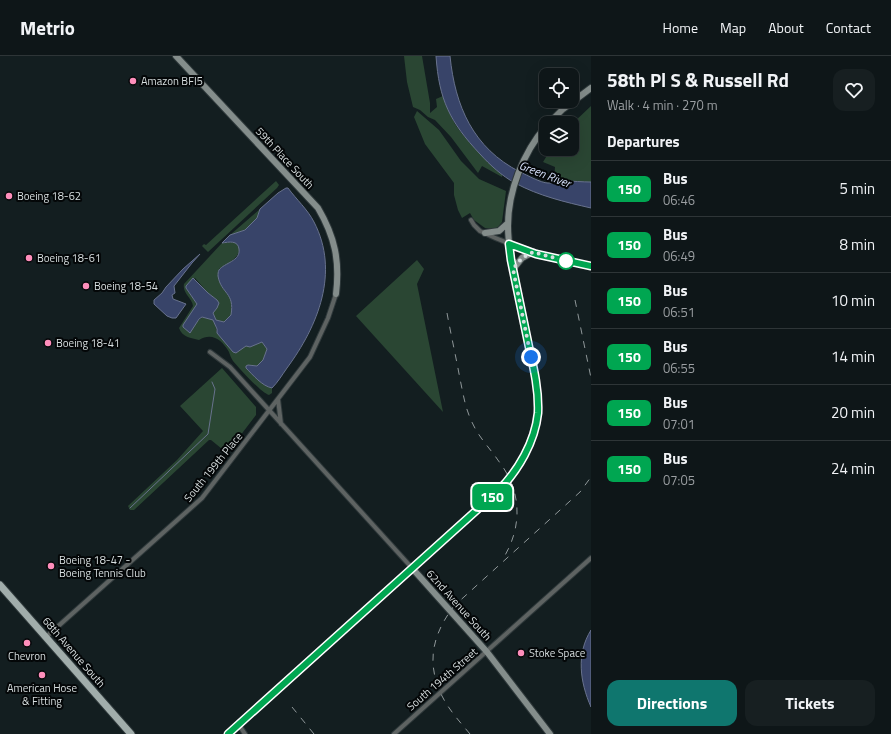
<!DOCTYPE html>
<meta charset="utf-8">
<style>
body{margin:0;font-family:"Titillium Web",sans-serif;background:#171f21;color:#f1f3f6;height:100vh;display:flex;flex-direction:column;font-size:15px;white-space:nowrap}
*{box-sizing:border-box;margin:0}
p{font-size:13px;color:#9b9fa2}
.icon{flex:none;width:22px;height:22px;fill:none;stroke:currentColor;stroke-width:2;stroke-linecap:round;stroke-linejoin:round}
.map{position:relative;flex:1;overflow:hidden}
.details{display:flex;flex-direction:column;background:#0e1618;width:300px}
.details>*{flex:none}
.badge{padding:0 8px;border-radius:6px;font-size:14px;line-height:26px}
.fabs{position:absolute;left:539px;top:12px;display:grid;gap:8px}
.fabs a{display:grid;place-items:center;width:40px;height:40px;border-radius:8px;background:#0e1618;box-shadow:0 4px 16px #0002,0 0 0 1px #2e3537;font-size:20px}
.you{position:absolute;width:20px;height:20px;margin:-10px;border:3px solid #fff;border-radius:50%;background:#1a73e8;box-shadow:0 0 0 6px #1a73e833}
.map>.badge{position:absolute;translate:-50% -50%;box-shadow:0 0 0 2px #fff}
h2{padding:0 16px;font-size:15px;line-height:36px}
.round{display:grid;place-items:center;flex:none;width:42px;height:42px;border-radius:12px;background:#171f21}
.head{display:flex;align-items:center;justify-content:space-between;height:68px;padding:0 16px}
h1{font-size:19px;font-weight:700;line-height:30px}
.action{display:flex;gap:8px;margin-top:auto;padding:8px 16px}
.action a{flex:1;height:46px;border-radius:12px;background:#0f766e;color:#fff;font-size:16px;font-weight:700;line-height:46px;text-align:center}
.action a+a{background:#171f21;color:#f1f3f6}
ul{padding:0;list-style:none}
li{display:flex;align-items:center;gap:12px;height:56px;padding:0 16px;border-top:1px solid #2e3537}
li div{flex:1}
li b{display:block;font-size:15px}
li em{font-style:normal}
li .badge{min-width:44px;font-weight:700;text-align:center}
header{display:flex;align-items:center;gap:24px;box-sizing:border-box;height:56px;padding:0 20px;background:#0e1618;border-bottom:1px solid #2e3537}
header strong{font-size:19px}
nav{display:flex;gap:22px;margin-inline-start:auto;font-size:14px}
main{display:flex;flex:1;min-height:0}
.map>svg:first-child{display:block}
</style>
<header>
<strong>Metrio</strong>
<nav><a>Home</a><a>Map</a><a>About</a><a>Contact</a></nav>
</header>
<main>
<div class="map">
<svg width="591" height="678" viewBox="0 0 591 678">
<rect width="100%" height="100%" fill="#131e20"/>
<path fill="#2a4633" d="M404,0H422L430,47V57L437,51L436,43L443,40C446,49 450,59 455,68C465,83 488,106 502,118V121L482,110L478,117L451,81L435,64L428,61L420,54L413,51L407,26Z
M591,50V126L563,125L554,126L555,111L543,106L551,93H572V68Z
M417,55L439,74L461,105L479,123L506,135L502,166L498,171L494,173L485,172L474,164L470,157L462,162L458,154L454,139V127L425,88L414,61Z
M276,125L279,129L277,132L208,196L202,190L204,188L206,189Z
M260,153C258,168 244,176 230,179Z
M235,186C248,197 228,208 219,213L221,229L231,243V259L224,266L216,264L213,257L217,244L208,237L195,222L186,232L197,248L194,270C200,261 204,259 214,264L217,277L223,283L243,291L262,286L267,293L263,304L257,310L248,309L269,331L272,332V337L269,339C261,337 239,312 233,305C231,302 230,299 229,296C222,284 212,276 199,284C191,282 182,281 179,272L193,250C192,242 182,237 184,228L222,187Z
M417,204L424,213L417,228L443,356L356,260Z
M222,312L256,351V359L227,397L211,384H209L134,454H130L128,450L129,449L177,404L203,375L180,350Z"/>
<path fill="#384469" stroke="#68728d" d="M436,0H450C455,50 473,92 520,116C527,119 541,127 548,127C553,128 558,125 563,125C573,125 582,126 591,126V152C565,146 539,140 515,127C502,120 490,109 480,98C450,66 439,44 436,0Z
M286,132H288C296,143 308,154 314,166C340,216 318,270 287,312C282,319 278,326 272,332C262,330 253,319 246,312V310L248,309L257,310L263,304L267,293L262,286L250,291L246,290L236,297L233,296L217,277V273L213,264L202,261L199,263L190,277L183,271V269L197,248L186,232V230L193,222L208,237L217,244L219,247L217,252L213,257L216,264L224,266L231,259C235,236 221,238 218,220C218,218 218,216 219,214C224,207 241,205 239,193C238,184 229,186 222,187L230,179L245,174L257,162L260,153L278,137Z
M200,198L192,207L174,230L175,237L172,239L173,243L186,248L176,262H172L167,260L154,248V244L162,237L166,231L183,213Z
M591,574V651C580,626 576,598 591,574Z"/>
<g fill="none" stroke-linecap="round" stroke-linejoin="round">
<path stroke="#68728d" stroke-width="1" d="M130,452L208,378L215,333L212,326"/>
<g stroke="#2f393b" stroke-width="6">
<path id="street" d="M471,164L474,169L480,175C517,193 551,201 591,210
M210,296L230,311L412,512
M278,343L281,368
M46,581L202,442L310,301L328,262L336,238
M239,669L245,678
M394,678L591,502"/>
</g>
<g stroke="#2f393b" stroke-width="8">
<path id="secondary" d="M176,0L318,152C335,181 340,205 336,238
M549,67L563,53L591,32
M485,177L499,175L508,167
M513,213L522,202L533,196
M412,512L487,596L550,678
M228,678L498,435C518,414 534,388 537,358C540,336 534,314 529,292C525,271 521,249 516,227C512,209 508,189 508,170C508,135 523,97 546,70"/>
</g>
<g stroke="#2f393b" stroke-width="9">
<path id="primary" d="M0,529L131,678"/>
</g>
<use href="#street" stroke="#5e6362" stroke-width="4"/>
<use href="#secondary" stroke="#848d8b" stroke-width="6"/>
<use href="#primary" stroke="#a1adab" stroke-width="7"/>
<path stroke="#8f9799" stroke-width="1" stroke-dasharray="7 7" stroke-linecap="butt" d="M575,244L591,322
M447,257C451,279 456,301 460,323C463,337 465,351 471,364C478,381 490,392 500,407C522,436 522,471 504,501
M292,651L314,678
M470,678C460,666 449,654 442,640C426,607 432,579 454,550L580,436L591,421"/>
</g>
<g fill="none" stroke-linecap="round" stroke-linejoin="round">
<g stroke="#fff" stroke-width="9">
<path id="line" d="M228,678L498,435C518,415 535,386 538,357C539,335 534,313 529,291C523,262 517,233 511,204L509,188L536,198L591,210"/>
</g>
<use href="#line" stroke="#00a651" stroke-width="6"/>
<path stroke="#d8dfe0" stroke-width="4" stroke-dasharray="0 7.2" d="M531,301L513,213L522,202L533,196L566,205"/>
</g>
<g fill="#fe8ebb" stroke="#040708" stroke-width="1.5">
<circle cx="133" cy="25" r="4"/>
<circle cx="9" cy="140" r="4"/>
<circle cx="29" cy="202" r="4"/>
<circle cx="86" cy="230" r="4"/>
<circle cx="48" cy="287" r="4"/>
<circle cx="51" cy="510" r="4"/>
<circle cx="27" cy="587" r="4"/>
<circle cx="521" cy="597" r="4"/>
<circle cx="42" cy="619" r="4"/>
</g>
<circle fill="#fff" stroke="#00a651" stroke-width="2" cx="566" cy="205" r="8"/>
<g text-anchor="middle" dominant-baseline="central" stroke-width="4" stroke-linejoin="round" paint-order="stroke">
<g font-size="11" fill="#d8dfe0" stroke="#040708" text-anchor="start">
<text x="141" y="25">Amazon BFI5</text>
<text x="17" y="140">Boeing 18-62</text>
<text x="37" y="202">Boeing 18-61</text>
<text x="94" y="230">Boeing 18-54</text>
<text x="56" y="287">Boeing 18-41</text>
<text x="59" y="504">Boeing 18-47 -<tspan x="59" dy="13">Boeing Tennis Club</tspan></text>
<text x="529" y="597">Stoke Space</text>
<text x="27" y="600" text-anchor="middle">Chevron</text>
<text x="42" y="632" text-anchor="middle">American Hose<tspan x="42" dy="13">&amp; Fitting</tspan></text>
</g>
<g font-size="11" fill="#d8dfe0" stroke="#040708">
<text transform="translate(285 102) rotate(47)">59th Place South</text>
<text transform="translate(213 411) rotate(-51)">South 199th Place</text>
<text transform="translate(459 549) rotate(48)">62nd Avenue South</text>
<text transform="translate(74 596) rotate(49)">68th Avenue South</text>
<text transform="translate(442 623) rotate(-41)">South 194th Street</text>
</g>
<g font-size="12" font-style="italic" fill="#d5dff9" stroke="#040708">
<text transform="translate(545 118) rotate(21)">Green River</text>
</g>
</g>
</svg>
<div class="fabs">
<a><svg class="icon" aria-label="locate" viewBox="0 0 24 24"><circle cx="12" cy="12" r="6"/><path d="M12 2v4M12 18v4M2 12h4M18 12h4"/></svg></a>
<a><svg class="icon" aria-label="layers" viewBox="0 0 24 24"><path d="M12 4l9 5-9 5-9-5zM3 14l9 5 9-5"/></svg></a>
</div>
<div class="you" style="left:531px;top:301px"></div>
<b class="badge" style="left:492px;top:441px;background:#00a651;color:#fff">150</b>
</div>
<section class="details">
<div class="head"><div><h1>58th Pl S &amp; Russell Rd</h1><p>Walk · 4 min · 270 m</p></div><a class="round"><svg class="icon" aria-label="heart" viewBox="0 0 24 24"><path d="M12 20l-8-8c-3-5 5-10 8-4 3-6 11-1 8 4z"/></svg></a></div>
<h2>Departures</h2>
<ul>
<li><span class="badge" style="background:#00a651;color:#fff">150</span><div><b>Bus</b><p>06:46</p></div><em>5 min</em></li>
<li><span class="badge" style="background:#00a651;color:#fff">150</span><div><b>Bus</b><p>06:49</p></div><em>8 min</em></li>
<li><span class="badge" style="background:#00a651;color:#fff">150</span><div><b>Bus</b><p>06:51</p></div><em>10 min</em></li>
<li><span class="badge" style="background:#00a651;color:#fff">150</span><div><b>Bus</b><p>06:55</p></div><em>14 min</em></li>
<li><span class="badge" style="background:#00a651;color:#fff">150</span><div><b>Bus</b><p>07:01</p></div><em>20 min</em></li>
<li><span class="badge" style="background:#00a651;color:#fff">150</span><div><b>Bus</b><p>07:05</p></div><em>24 min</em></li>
</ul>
<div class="action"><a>Directions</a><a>Tickets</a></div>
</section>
</main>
